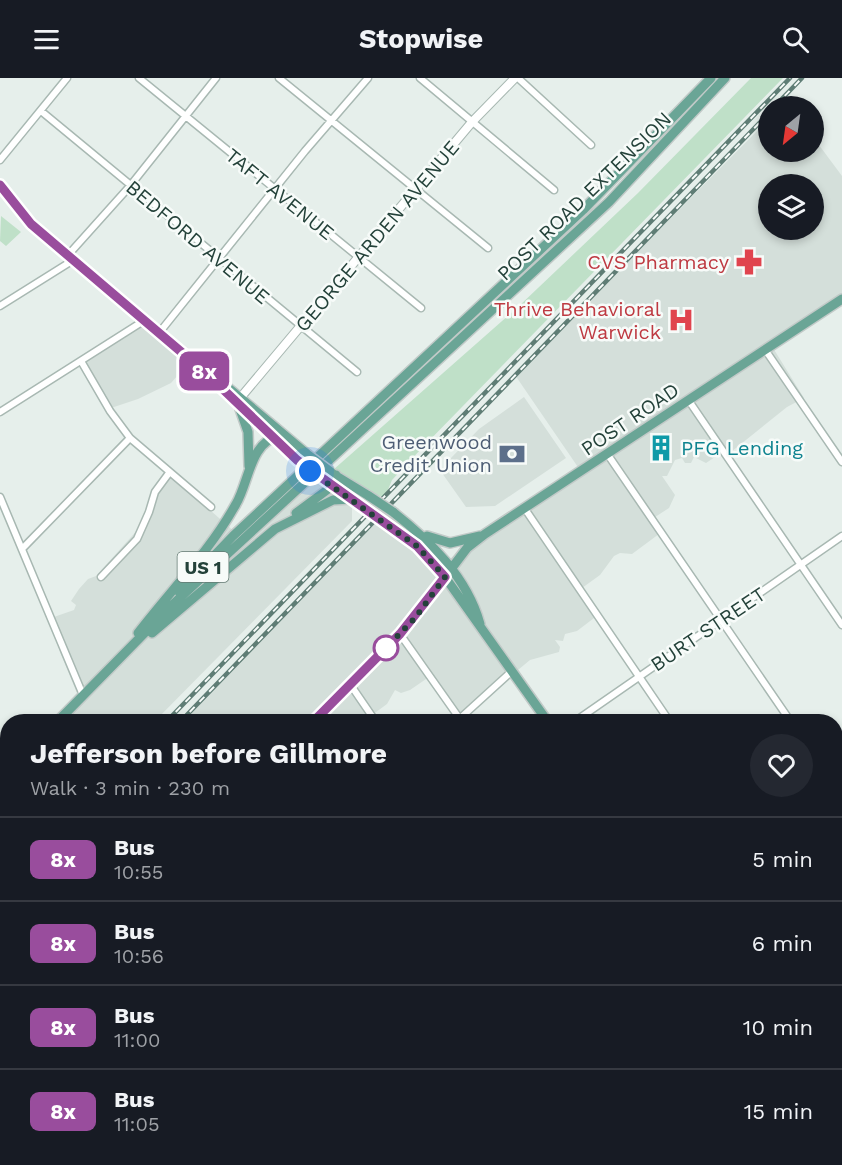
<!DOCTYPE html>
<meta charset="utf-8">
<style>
body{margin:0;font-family:"Work Sans",sans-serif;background:#242831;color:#f1f3f6;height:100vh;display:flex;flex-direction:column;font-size:22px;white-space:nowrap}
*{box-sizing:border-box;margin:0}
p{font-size:20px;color:#9ea1a6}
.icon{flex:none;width:33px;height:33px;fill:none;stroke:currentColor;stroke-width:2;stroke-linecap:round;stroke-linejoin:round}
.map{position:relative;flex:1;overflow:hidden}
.sheet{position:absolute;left:0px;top:636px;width:843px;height:452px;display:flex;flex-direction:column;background:#171b24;border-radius:24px 24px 0 0;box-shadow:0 3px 9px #0003}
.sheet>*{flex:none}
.badge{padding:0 12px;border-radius:9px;font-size:21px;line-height:39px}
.needle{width:39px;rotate:209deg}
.tools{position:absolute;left:758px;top:18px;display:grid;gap:12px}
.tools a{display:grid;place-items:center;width:66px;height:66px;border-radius:50%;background:#171b24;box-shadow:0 3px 9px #0003;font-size:30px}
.you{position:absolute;width:30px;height:30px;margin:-15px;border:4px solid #fff;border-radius:50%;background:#1a73e8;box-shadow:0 0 0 9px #1a73e833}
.map>.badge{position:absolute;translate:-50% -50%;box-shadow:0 0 0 3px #fff}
.round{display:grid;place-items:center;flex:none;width:63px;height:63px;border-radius:32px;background:#242831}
.overview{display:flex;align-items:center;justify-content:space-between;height:102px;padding:0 30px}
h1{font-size:28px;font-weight:700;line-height:45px}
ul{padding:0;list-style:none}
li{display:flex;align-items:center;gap:18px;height:84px;padding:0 30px;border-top:2px solid #363941}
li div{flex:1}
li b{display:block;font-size:22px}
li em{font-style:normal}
li .badge{min-width:66px;font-weight:700;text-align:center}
header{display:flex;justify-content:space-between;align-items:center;height:78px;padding:0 30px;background:#171b24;font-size:27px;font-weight:700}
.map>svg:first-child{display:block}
</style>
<header><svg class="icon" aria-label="menu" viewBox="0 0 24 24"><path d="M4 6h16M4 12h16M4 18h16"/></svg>Stopwise<svg class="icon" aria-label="search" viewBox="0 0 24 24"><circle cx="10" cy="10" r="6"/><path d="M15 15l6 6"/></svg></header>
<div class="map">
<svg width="842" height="1087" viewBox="0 0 842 1087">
<rect width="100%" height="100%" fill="#e6efeb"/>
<path fill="#d4dfda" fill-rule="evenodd" d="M768,42V74H813V59L842,98V221L773,270L804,320L787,329L726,378L721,375L706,385L694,379L691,385H685L682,380L675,382L667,398H662L675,417L669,430L652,441L659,456L632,476L620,475L614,478L600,497L582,510L598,537L577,553L565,556L563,563L555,562L560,569L559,574L530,582L460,640L429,599L410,612L401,615L395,612L387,626L372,637L375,643L177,644L371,447L376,430L412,449L450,481L478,455L497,442L582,395L515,297ZM768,106H813V152H768Z
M147,243L194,279L171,305L138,321L108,331L83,283Z
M524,319L566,380L495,428L466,429L442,395L451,380L479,351Z
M320,382L370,417L363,424L352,422V443L155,643H58L79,620L60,574L51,540L74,532L76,527L71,523L79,511L88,501L96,498L141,448L154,415L168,395L236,455Z
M7,691V795L0,802V697Z
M7,823L8,1066L0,1070V831Z"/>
<path fill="#bfe0c8" d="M751,0H783L422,370L392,402L385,419L371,416L333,392L518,229L638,115Z
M1,138L21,154L6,168L0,163Z
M7,1066L8,1080H200L202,1087H0V1070Z"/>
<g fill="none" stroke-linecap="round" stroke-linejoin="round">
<g stroke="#a8b8b2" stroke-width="9">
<path id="minor" d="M139,0L421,230
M279,0L488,170
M420,0L554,112
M518,0L591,67
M41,33L357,294
M0,82L67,0
M69,176L130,108L216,0
M0,228L75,181
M159,255L305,73L368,0
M766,273L842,384
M81,283L110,333L130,360L211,429
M689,323L842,547
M0,334L145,242
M608,377L791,644
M0,419L83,617
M525,431L670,644
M22,471L130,360
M101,499L137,461L149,434L155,414L169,395
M400,556L462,644
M350,606L376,644
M456,644L512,593
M574,644L842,458
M836,694L842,689
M836,708L842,717
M836,886L842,896
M836,922L842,917
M407,1080L412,1087
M513,1080L517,1087
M693,1080L699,1087
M239,1082L242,1087
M313,1087L327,1080
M717,1087L728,1080"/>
</g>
<g stroke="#a8b8b2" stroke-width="10">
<path id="tertiary" d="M241,319L472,44L515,0"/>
</g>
<g stroke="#a4bbb3" stroke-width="12">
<path id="secondary" d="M313,644L400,556L445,499
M0,970L8,962"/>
</g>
<g stroke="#c2cac8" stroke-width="12">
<path id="primary" d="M0,107L31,146L206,295L297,382
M214,298L307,376
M240,331L248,354L249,388
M333,396L369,418
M393,434C430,463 467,499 480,546
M296,435L331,409L336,397
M384,442L417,468L445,499L548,644
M427,458L450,465L480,458
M445,499L467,470L485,456L842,221
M179,514L233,458L583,132L711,0
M138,555C171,512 210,473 236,426C249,404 250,365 278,358L291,363
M152,555L275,451L333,422L351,421
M57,644L171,528L609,124L725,0
M0,699L8,693
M836,1054L842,1064"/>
</g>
<use href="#minor" stroke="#fff" stroke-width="6"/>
<use href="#tertiary" stroke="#fff" stroke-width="8"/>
<use href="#secondary" stroke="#fff" stroke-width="9"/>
<use href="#primary" stroke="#6aa596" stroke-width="9"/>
<g stroke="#5f7d75" stroke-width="4.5">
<path id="rail" d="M775,28L802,0
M166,644L790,0
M180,644L768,36
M0,809L8,802
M0,822L8,815"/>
</g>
<use href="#rail" stroke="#f7fbf9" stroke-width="2" stroke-dasharray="7" stroke-linecap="butt"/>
<g stroke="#c2cac8" stroke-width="12" stroke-linecap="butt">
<path id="primary-bridge" d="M307,376L331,394
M297,382L324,403
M369,418L393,434
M361,427L384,442"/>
</g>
<use href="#primary-bridge" stroke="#6aa596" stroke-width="9"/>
</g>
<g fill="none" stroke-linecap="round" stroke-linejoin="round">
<g stroke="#fff" stroke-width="14">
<path id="line" d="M0,107L31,146L206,295L297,382L417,468L445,499L400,556L313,644"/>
</g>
<use href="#line" stroke="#994d9d" stroke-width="9"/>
<path stroke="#24423a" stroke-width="6" stroke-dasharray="0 10.8" d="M310,393L417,468L445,499L415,540L386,570"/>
</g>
<defs>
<g id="pharmacy-bare" transform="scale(2.07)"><path d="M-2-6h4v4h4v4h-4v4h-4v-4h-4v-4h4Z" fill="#e0444e" stroke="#f7fbf9" stroke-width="2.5" paint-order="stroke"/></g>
<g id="hospital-bare" transform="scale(2.07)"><path d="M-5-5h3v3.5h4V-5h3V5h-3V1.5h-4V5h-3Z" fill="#e0444e" stroke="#f7fbf9" stroke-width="2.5" paint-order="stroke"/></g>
<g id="building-bare" transform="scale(2.07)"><path d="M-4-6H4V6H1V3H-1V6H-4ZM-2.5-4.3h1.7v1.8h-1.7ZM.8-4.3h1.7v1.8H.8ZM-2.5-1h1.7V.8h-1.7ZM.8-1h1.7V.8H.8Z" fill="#0f9aa8" stroke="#f7fbf9" stroke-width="2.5" paint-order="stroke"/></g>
<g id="bank-bare" transform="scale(2.07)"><path d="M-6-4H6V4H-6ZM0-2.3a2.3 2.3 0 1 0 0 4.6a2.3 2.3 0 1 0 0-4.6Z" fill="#5c6f8a" stroke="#f7fbf9" stroke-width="2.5" paint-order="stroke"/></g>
</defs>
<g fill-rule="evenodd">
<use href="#pharmacy-bare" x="749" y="184"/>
<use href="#hospital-bare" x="681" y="242"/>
<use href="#building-bare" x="661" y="370"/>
<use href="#bank-bare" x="512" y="376"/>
</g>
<circle fill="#fff" stroke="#994d9d" stroke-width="3" cx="386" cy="570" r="12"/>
<g text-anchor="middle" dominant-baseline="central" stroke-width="5" stroke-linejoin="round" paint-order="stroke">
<rect fill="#f7fbf9" stroke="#637a73" stroke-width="1.5" x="177.5" y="474" width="51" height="30" rx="4.5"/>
<g font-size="18" font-weight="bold" fill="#24423a">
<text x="203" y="489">US 1</text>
</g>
<g font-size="20" fill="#24423a" stroke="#f7fbf9">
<text transform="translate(280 116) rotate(39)">TAFT AVENUE</text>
<text transform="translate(584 118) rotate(-44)">POST ROAD EXTENSION</text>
<text transform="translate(377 158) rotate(-50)">GEORGE ARDEN AVENUE</text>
<text transform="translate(198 164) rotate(40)">BEDFORD AVENUE</text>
<text transform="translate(630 341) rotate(-34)">POST ROAD</text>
<text transform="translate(708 551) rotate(-34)">BURT STREET</text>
</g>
<g font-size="20" fill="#be3a42" stroke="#f7fbf9" text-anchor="end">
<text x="729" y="184">CVS Pharmacy</text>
<text x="661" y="231">Thrive Behavioral<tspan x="661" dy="23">Warwick</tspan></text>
</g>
<g font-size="20" fill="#4e5e75" stroke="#f7fbf9" text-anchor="end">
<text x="492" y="364">Greenwood<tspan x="492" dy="23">Credit Union</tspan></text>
</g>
<g font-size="20" fill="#0d838f" stroke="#f7fbf9" text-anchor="start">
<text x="681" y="370">PFG Lending</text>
</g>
</g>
</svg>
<div class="tools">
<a><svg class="needle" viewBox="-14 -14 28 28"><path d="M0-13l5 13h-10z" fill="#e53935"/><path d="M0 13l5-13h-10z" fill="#9ea1a6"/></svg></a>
<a><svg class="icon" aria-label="layers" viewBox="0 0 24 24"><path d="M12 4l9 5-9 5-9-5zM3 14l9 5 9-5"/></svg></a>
</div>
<div class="you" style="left:310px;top:393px"></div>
<b class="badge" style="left:204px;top:293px;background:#994d9d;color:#fff">8x</b>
<section class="sheet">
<div class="overview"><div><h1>Jefferson before Gillmore</h1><p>Walk · 3 min · 230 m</p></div><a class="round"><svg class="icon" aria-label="heart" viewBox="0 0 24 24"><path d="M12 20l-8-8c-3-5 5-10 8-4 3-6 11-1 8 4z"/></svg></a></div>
<ul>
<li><span class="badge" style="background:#994d9d;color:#fff">8x</span><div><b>Bus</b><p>10:55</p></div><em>5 min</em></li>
<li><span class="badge" style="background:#994d9d;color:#fff">8x</span><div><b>Bus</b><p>10:56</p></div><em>6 min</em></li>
<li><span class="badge" style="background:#994d9d;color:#fff">8x</span><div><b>Bus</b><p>11:00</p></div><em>10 min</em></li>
<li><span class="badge" style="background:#994d9d;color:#fff">8x</span><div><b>Bus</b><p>11:05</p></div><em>15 min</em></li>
</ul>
</section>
</div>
